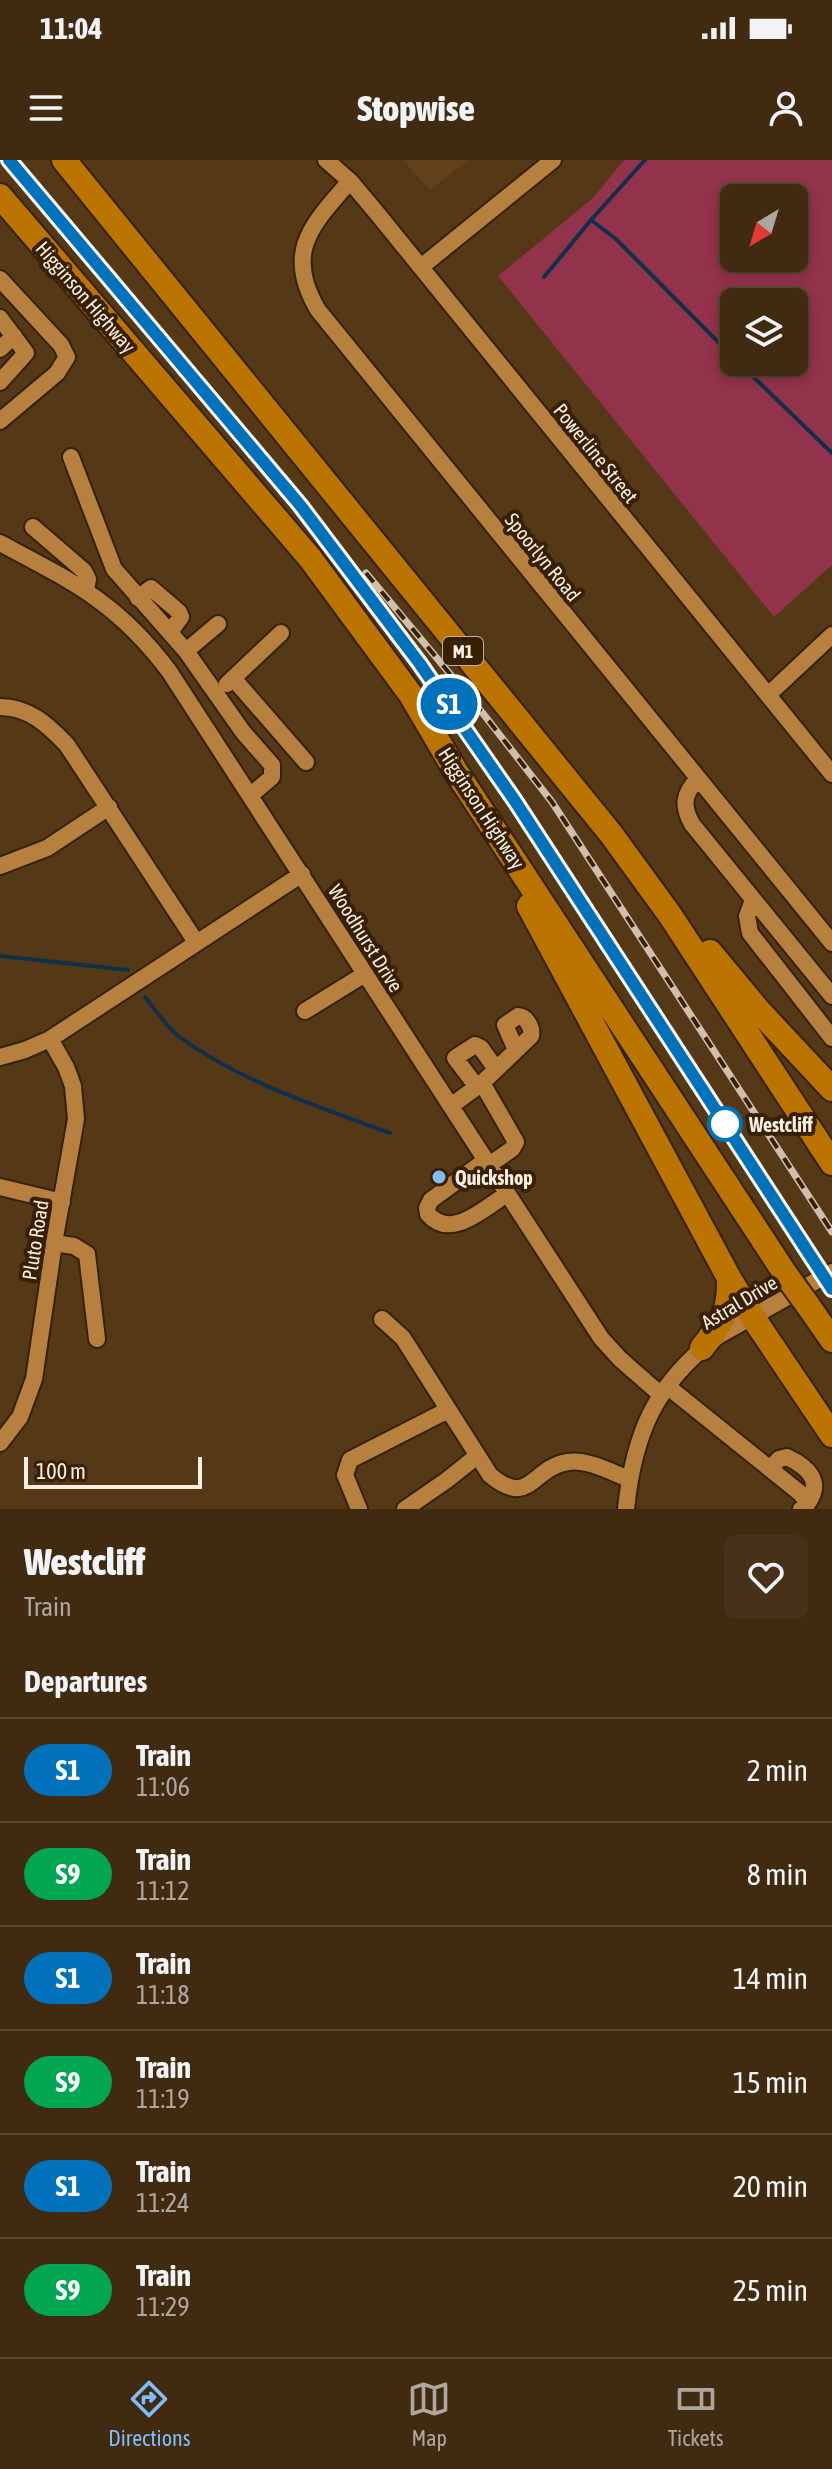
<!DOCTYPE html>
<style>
body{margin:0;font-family:"Asap Condensed",sans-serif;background:#473219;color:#f1f3f6;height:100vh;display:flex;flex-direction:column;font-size:30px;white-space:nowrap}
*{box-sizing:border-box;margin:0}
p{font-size:26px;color:#aea79f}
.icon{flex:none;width:44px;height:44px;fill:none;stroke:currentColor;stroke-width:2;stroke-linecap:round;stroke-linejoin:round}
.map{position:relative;height:1349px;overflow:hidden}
.side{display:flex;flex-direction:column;background:#402a10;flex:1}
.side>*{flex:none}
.badge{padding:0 16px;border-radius:26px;font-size:28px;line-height:52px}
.needle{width:52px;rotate:218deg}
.tools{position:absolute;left:720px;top:24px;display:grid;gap:16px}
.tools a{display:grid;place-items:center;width:88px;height:88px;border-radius:12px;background:#402a10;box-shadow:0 4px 12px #0003,0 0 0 2px #594630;font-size:40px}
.scale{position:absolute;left:24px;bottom:20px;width:178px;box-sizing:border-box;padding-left:8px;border:4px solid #fbeee2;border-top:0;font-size:22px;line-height:28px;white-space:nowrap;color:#fbeee2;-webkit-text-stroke:6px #372004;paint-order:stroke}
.map>.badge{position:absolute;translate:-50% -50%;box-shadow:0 0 0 4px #fff}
h2{padding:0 24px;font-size:30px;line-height:72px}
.round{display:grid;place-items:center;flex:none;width:84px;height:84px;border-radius:12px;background:#473219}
.summary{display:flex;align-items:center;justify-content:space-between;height:136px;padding:0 24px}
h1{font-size:38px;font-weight:800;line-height:60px}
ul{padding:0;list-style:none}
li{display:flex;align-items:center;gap:24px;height:104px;padding:0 24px;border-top:2px solid #594630}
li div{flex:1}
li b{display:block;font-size:30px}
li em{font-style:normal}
li .badge{min-width:88px;font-weight:700;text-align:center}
.status{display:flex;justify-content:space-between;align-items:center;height:56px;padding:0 40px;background:#402a10;direction:ltr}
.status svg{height:22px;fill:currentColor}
header{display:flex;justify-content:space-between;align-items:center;height:104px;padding:0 24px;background:#402a10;font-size:36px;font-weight:800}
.menu{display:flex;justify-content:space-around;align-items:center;height:112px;border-top:2px solid #594630;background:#402a10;font-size:22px;color:#aea79f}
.menu a{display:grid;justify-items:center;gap:4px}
.menu .selected{color:#7ebdf9}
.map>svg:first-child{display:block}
</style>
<div class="status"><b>11:04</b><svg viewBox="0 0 49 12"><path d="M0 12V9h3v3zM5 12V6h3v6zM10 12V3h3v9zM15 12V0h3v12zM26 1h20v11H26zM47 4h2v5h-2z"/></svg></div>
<header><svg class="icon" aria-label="menu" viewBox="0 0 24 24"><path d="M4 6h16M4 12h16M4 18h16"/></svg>Stopwise<svg class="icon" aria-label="person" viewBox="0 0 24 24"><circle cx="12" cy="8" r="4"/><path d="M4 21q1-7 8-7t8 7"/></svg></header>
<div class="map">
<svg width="832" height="1349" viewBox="0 0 832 1349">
<rect width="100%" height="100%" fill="#553815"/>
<path fill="#63421b" d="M403,0H468L430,30Z"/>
<path fill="#92324b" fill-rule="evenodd" d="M624,0H832V405L774,457L498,116L593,38ZM734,38H794V98H734ZM734,142H794V202H734Z"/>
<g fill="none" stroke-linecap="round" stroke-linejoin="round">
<path stroke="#0f2f4b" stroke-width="4" d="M591,60L616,79L734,198
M544,117L591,60L645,0
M738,202L832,293
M0,796L128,810
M145,837C155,849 165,865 177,875C240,922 317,946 390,973"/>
<g stroke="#34220d" stroke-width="20">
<path id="minor" d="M326,0L350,21L376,52L832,614
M350,21C313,64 283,91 318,150L832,783
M421,107L553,0
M0,119L61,185L67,197L57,213L0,261
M0,158L26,193L0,222
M0,189L14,176
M71,297L114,409L186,491L243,572L272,605V617L251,635
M33,367L84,411L88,419L86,430
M0,383C73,422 117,442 169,511L601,1178L620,1199L660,1234
M138,438L151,428L179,452L181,457L170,472
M186,491L218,464
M233,518L306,602
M227,524L281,473
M768,535L832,475
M0,547C29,547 48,565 67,585L196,782
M698,619C683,634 682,646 692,664L832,836
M0,706L47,688L109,647
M753,740L747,756L750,773L832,878
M305,851L365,814
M0,897L25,890L50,879L302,714
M482,923L531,876C533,868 526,856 518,856L505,865L516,890
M477,927L455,898L475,885L481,888L496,909
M451,946L482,923L516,982L512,989L489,1005
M486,1000L431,1040L427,1048L428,1054C451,1081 484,1048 507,1034
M0,1027L62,1042
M54,1083L74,1086L87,1094L97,1179
M382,1159L403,1178L490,1315C530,1349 532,1307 568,1302C587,1299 611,1312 629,1319
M667,1226L800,1333L808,1343L801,1349
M0,1283L20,1257L34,1219L54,1083L76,959L73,926L66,907L50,879
M771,1308L779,1299L787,1297C808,1307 823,1321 808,1343
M359,1349L345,1315L350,1300L448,1250
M405,1349L447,1320L477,1296
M626,1349C634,1272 656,1223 718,1176L832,1112"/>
</g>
<g stroke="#34220d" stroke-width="28">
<path id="highway" d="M64,0L611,674L670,755L832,1003
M0,36L310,398L411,535L455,610L786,1115
M529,746L729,1118L752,1156L832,1275
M710,792L759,851L832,929
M807,1144L832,1180
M702,1188C722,1162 730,1152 729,1118"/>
</g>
<use href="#minor" stroke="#b8803e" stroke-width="16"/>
<use href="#highway" stroke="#bb7400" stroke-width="24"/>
<g stroke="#d0bfad" stroke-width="7">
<path id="rail" d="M9,0C127,139 250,276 359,422C529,649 678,892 832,1129
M366,413L485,556L552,642L832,1072"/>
</g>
<use href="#rail" stroke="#372004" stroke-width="4" stroke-dasharray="12" stroke-linecap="butt"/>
<g stroke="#34220d" stroke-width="28" stroke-linecap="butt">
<path id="highway-bridge" d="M786,1115L807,1144"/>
</g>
<use href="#highway-bridge" stroke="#bb7400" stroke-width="24"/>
</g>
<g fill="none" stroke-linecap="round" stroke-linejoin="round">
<g stroke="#fff" stroke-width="18">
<path id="line" d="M9,0L300,345L420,504L515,641L832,1129"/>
</g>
<use href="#line" stroke="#0072bc" stroke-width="12"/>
</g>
<circle fill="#fff" stroke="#0072bc" stroke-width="4" cx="725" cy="964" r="16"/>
<circle fill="#7ebdf9" stroke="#372004" stroke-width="3" cx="439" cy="1017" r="8"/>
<g text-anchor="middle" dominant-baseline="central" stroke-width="8" stroke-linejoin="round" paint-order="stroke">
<rect fill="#372004" stroke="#c0b09f" stroke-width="2" x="443" y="477" width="40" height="28" rx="6"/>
<g font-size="18" font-weight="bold" fill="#fbeee2">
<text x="463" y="491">M1</text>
</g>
<g font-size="20" fill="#fbeee2" stroke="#372004">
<text transform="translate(86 137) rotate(49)">Higginson Highway</text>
<text transform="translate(596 293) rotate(51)">Powerline Street</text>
<text transform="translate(543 397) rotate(51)">Spoorlyn Road</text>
<text transform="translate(482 648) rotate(57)">Higginson Highway</text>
<text transform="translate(366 778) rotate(58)">Woodhurst Drive</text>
<text transform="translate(35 1080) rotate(-81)">Pluto Road</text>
<text transform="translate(739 1142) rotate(-31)">Astral Drive</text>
</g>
<g font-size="20" font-weight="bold" fill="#fbeee2" stroke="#372004" text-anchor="start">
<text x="749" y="964">Westcliff</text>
</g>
<g font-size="20" font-weight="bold" fill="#fbeee2" stroke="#372004" text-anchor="start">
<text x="455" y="1017">Quickshop</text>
</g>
</g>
</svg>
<div class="tools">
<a><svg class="needle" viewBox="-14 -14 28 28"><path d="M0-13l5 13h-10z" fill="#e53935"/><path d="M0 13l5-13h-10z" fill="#aea79f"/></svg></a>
<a><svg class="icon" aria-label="layers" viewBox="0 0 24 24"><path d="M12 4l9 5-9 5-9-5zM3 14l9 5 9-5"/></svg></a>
</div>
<div class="scale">100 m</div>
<b class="badge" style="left:449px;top:544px;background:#0072bc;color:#fff">S1</b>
</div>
<section class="side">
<div class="summary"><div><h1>Westcliff</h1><p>Train</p></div><a class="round"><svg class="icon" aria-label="heart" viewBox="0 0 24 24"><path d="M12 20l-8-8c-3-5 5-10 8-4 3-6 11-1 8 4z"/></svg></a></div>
<h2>Departures</h2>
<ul>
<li><span class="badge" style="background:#0072bc;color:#fff">S1</span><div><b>Train</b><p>11:06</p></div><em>2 min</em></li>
<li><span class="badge" style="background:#00a651;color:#fff">S9</span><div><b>Train</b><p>11:12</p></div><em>8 min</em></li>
<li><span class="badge" style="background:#0072bc;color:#fff">S1</span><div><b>Train</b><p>11:18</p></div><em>14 min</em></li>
<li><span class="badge" style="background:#00a651;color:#fff">S9</span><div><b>Train</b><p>11:19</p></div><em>15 min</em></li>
<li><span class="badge" style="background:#0072bc;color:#fff">S1</span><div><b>Train</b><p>11:24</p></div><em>20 min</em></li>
<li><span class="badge" style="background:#00a651;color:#fff">S9</span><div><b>Train</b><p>11:29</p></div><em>25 min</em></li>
</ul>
</section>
<nav class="menu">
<a class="selected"><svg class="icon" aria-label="directions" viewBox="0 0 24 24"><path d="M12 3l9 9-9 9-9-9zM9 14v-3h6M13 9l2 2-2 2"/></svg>Directions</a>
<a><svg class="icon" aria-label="map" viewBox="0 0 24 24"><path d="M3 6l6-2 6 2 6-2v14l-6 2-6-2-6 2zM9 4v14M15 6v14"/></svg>Map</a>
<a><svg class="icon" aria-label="tickets" viewBox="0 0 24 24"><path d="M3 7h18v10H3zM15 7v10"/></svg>Tickets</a>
</nav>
